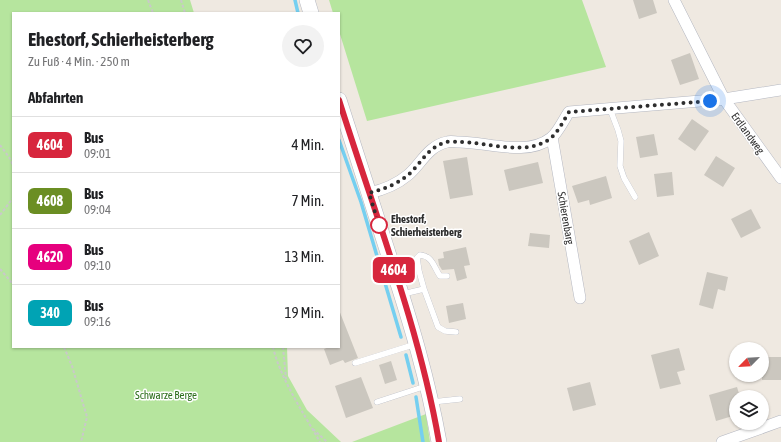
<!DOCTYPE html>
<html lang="de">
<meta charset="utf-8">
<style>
body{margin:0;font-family:"Asap Condensed",sans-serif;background:#f2f2f2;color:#202124;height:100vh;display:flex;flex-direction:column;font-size:15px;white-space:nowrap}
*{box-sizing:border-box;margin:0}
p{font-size:13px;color:#757577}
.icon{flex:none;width:22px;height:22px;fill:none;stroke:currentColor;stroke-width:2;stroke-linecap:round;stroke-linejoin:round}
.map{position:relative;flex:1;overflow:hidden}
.drawer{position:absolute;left:12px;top:12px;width:328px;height:336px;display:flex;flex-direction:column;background:#fff;border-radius:0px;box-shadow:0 1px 3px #0004}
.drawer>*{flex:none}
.badge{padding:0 8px;border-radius:6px;font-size:14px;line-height:26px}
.needle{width:26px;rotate:246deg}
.tools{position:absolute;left:729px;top:342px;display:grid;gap:8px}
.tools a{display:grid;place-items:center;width:40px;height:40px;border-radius:50%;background:#fff;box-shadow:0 1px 3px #0004;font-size:20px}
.you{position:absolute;width:20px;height:20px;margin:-10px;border:3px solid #fff;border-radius:50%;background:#1a73e8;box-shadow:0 0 0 6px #1a73e833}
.map>.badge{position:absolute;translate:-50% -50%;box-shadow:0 0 0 2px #fff}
h2{padding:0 16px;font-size:15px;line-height:36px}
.round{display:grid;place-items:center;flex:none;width:42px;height:42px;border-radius:21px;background:#f2f2f2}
.overview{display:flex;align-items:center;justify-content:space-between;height:68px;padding:0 16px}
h1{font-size:19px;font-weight:700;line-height:30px}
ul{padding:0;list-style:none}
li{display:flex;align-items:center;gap:12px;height:56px;padding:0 16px;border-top:1px solid #e0e0e0}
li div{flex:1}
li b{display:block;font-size:15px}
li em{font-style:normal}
li .badge{min-width:44px;font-weight:700;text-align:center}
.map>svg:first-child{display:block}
</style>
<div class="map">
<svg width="781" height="442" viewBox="0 0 781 442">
<rect width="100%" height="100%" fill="#efe9e1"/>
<path fill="#b6e59e" d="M0,0H190L194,13H13V347H287L288,376L307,410L341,442H0Z
M329,0H582L606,67L367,121L339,31V13H333Z
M426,414L430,442H352Z"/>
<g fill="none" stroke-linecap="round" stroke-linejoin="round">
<path stroke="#75cff0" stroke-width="3.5" d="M295,0L298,13
M339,140L361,202L401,337
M406,355L413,383
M416,397L423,442"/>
</g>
<path fill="#cbc7bf" d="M633,0H653L657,13L639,19Z
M690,53L699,79L680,85L671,60Z
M692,119L709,131L695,151L678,139Z
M654,134L658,155L640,158L636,137Z
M716,156L735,168L723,187L704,175Z
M467,157L473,195L450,199L443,161Z
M538,162L543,183L509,191L504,170Z
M672,172L674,195L657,197L654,174Z
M606,176L612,198L590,205L589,200L578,203L572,186Z
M751,209L761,228L741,238L731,219Z
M649,232L659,256L639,265L629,241Z
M530,233L550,235L549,248L528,246Z
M466,247L470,265L464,266L467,278L457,281L454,269L442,270L439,265L438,259L444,258L443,252Z
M707,272L728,277L725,291L718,289L713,309L699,305Z
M463,303L466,319L449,323L446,306Z
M339,310L358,358L345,363L343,360L330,365L324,349L329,347H339Z
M679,348L685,370L677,372L681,384L660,389L651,355Z
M762,357H781V380H762Z
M391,361L397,380L385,384L379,365Z
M361,377L373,408L346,418L335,386Z
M590,382L596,405L573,411L567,388Z
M737,387L740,397H736V415L716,421L709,395Z"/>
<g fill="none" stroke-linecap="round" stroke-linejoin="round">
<g stroke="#b4b7c1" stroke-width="6">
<path id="lane" d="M610,109L618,130L621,141L620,166L624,178L635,197
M447,276H440C434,268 433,256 420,255L417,258L419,271L424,289L438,327L445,331L456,332
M403,294L424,289
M355,363L416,344
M377,402L426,386
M432,402L460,399"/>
</g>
<g stroke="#b4b7c1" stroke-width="12">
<path id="street" d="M674,0L724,99L781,178
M552,137L580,298
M369,193C383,190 396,185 408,175C421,164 428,146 447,142C450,141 455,142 459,142C487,142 527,157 551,138C558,133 564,119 569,112L724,99L781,90
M722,442L781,421"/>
</g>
<g stroke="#b4b7c1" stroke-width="16">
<path id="secondary" d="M307,0L311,13
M339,100C356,154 374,208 391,262C411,323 428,380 439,442"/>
</g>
<path stroke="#c9c9c9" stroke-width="2" stroke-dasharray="3 2" stroke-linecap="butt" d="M148,0L153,13
M181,0L185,13
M0,145L11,160L13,167
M0,215L13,198
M0,269L13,284
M64,347L72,366L87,417L81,442
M273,347C280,378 304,414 320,442
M283,347L286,379
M313,429L327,442"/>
<use href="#lane" stroke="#fff" stroke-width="5.5"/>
<use href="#street" stroke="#fff" stroke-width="11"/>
<use href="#secondary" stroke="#fff" stroke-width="15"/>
</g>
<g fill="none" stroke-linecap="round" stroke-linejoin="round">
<g stroke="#fff" stroke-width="9">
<path id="line" d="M339,100C374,212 419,326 439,442"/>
</g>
<use href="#line" stroke="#d7263d" stroke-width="6"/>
<path stroke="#2e2e2e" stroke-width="4" stroke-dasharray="0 7.2" d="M379,225L369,193C383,189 396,185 408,175C421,164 428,146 447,142C450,141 455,142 459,142C487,142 527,157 551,138C558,132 564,120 569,112L710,101"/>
</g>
<circle fill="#fff" stroke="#d7263d" stroke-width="2" cx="379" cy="225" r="8"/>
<g text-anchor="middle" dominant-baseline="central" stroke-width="3" stroke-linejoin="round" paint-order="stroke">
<g font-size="11" fill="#2e2e2e" stroke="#fff">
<text transform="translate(748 133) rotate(54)">Erdlandweg</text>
<text transform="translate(566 218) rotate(80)">Schierenbarg</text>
</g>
<g font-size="11" font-weight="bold" fill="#2e2e2e" stroke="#fff" text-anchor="start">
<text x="391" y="219">Ehestorf,<tspan x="391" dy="13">Schierheisterberg</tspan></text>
</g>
<g font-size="11" fill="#2c6e1b" stroke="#fff">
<text x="166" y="395">Schwarze Berge</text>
</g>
</g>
</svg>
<div class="tools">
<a><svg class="needle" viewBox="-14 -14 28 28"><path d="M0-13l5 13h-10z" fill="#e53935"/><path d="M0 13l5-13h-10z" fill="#757577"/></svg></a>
<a><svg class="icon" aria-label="layers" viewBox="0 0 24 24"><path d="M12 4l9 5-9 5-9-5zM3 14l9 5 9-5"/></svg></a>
</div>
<div class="you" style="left:710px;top:101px"></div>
<b class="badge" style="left:394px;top:270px;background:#d7263d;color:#fff">4604</b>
<section class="drawer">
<div class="overview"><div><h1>Ehestorf, Schierheisterberg</h1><p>Zu Fuß · 4 Min. · 250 m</p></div><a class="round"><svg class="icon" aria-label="heart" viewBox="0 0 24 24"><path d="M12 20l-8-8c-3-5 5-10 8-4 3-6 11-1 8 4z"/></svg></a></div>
<h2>Abfahrten</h2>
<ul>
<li><span class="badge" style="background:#d7263d;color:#fff">4604</span><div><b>Bus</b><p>09:01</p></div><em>4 Min.</em></li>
<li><span class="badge" style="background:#6b8e23;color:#fff">4608</span><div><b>Bus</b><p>09:04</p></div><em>7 Min.</em></li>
<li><span class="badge" style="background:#e6007e;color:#fff">4620</span><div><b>Bus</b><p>09:10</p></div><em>13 Min.</em></li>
<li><span class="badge" style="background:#00a3b4;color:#fff">340</span><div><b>Bus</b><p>09:16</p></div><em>19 Min.</em></li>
</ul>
</section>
</div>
